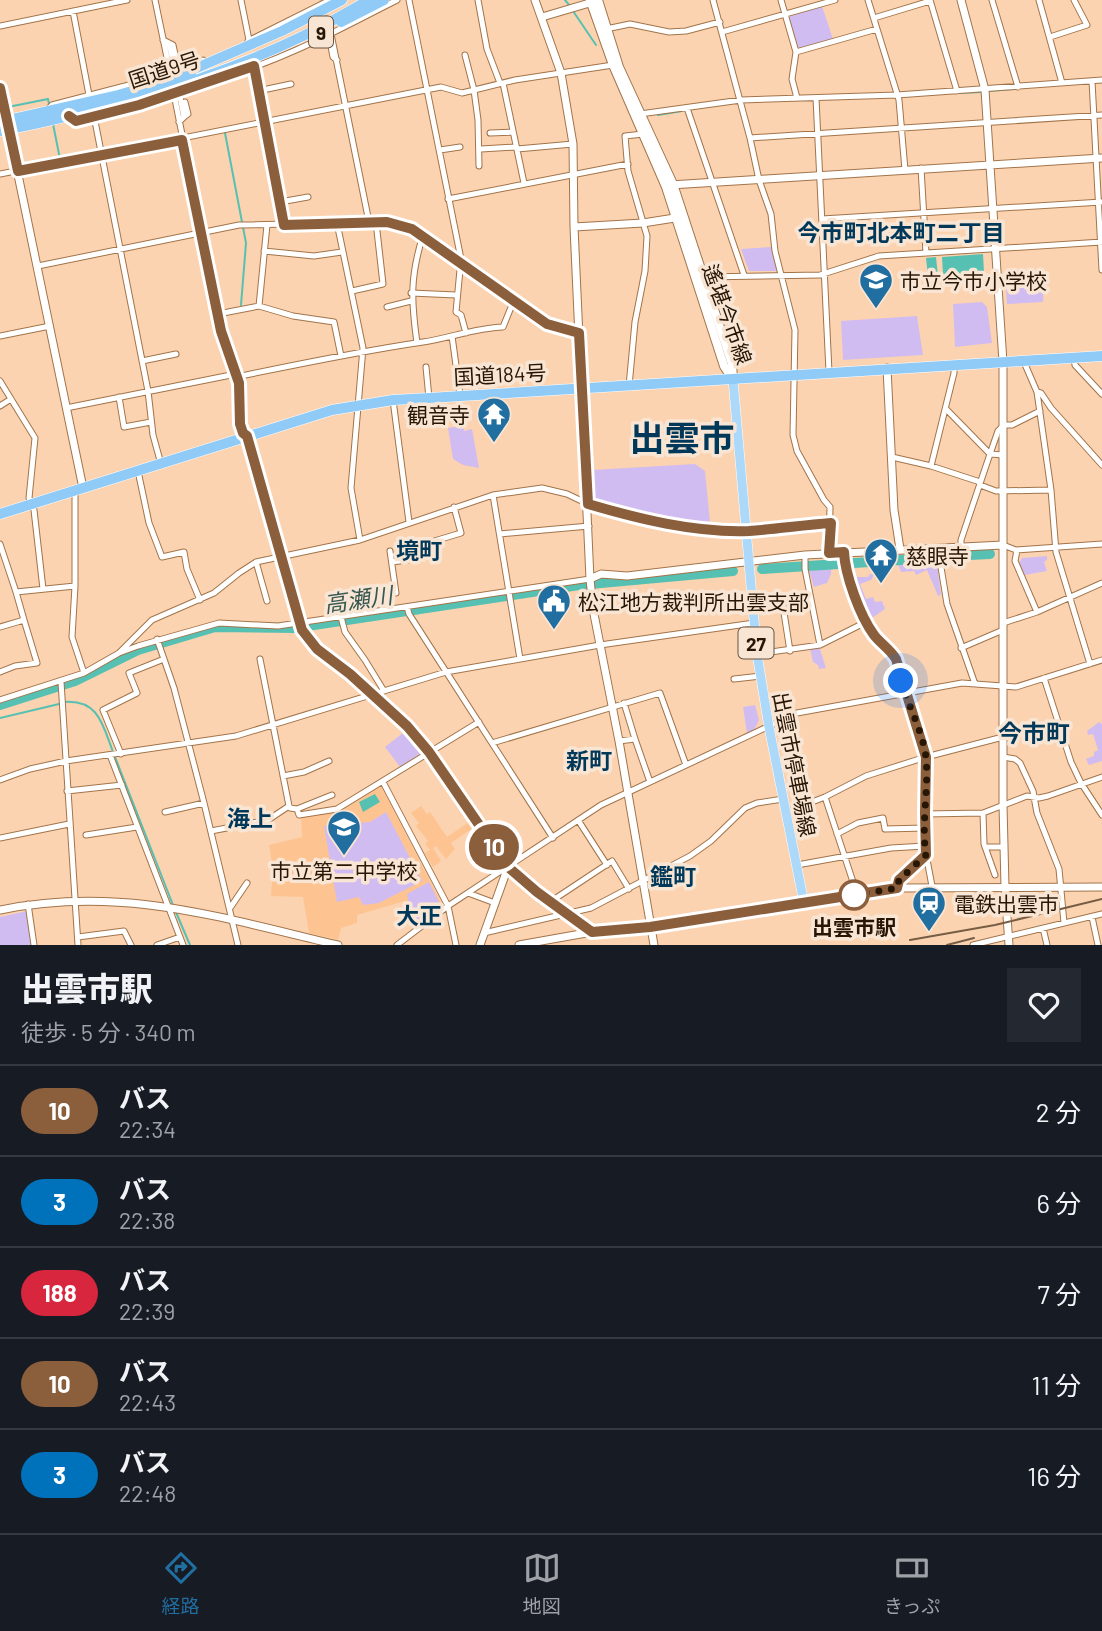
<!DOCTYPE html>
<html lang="ja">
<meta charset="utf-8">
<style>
body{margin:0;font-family:Barlow,"Noto Sans JP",sans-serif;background:#242831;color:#f1f3f6;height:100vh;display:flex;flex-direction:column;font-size:26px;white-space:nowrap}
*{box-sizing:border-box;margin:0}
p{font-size:23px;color:#9ea1a6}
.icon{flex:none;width:38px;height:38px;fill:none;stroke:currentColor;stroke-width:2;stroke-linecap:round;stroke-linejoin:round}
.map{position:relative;height:945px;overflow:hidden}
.drawer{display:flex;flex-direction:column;background:#171b24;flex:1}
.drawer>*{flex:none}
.badge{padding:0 14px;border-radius:23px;font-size:24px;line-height:46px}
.you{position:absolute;width:35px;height:35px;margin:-18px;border:5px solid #fff;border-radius:50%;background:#1a73e8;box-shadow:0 0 0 10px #1a73e833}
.map>.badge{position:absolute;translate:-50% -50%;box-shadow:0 0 0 4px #fff}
.round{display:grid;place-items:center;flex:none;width:74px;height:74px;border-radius:0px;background:#242831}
.headline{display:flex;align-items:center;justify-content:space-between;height:119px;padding:0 21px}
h1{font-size:33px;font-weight:800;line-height:52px}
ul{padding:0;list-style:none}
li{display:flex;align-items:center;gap:21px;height:91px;padding:0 21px;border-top:2px solid #363941}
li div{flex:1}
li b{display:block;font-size:26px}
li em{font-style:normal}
li .badge{min-width:77px;font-weight:700;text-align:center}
.dock{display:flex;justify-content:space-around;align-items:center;height:98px;border-top:2px solid #363941;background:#171b24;font-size:19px;color:#9ea1a6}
.dock a{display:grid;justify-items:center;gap:4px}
.dock .selected{color:#216ea0}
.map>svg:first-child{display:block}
</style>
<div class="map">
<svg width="1102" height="945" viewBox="0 0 1102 945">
<rect width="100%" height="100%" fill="#fcd3b0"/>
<path fill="#fdc492" d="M380,784L443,906L411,929L405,901L357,915V923L341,928L338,940L309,933L303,897L271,896L273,868L269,845L302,837L301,816L321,813Z
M421,806L427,814L430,812L447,837L469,822L473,828L451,843L455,849L446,859L436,846L433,848L441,861L433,867L425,853L430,850L425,844L428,841L416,826L419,823L411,813Z"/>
<path fill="#d1bcf2" d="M822,6L833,39L799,49L788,17Z
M771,247L778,271H749L741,249Z
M1044,281L1043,302L1007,304L1006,284Z
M982,302L987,307L992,343L955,347L953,304Z
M917,316L923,355L843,360L841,321Z
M463,426L464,431L472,429L479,468L463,465L453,459L448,428Z
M695,464L705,471L710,522L667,518L595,502L592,470Z
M1047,556V560L1044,562L1047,571L1025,575L1019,563L1022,558Z
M934,562L937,565L941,595L938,596L927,570L916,575L914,571L901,572L898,564Z
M831,569V574L827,583L814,587L809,571Z
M870,574L874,575L871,580L860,584L866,599L873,597L875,602L882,601L885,609L869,620L852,580L855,577H868Z
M819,646L826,668L819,669L818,665L813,662L810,648Z
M755,705L759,720L754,730L747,733L743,707Z
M1099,722L1102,724V761L1089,765L1086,759L1094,756V752L1098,750L1093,734L1088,735L1087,731Z
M403,733L421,753L400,767L385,747Z
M386,812L422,881L379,903L363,905L359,897L337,902L324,826L370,822Z
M429,882L440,904L413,925L407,894Z
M27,911L32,945H0V917Z"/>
<path fill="#56c1b2" d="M983,254L984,272L943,275L942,257Z
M936,257L938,276L928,277L926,258Z
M375,794L380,802L363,812L359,802Z"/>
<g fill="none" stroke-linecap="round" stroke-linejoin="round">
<path stroke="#56c1b2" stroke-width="2" d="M565,0L570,6
M573,11L596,45
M988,91L1014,89
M957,93L982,92
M8,107L48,99L49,104
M658,115L682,111
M53,124L60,159
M225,133L246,243L241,305
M64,702C99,699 103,726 113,752
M0,718L59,704
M115,757L173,905
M175,910L190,945"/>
<path stroke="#56c1b2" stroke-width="10" d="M949,556L990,554
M762,569L931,558
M0,705L75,681L138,650L215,627L294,628L579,585L733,571"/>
<path stroke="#d2ad8e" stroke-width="5" stroke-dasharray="5 2.5" stroke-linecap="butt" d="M322,0L329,38"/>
<g stroke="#a2744a" stroke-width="7">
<path id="minor" d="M155,0L170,72
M241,0L249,40
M409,0L461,259L456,312L461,315L466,333
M478,0L487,49L500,83
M713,0L750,138L759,180L771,214L775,251L795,330L793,435L797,451L824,500L830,507L829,553
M781,0L796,52L792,79L797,98
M868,0L899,100L905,170
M930,0L957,91
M992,0L1018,87
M1039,0L1062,83
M73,11L89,95
M874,18L930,1
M0,26L127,0
M606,29L630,24L669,32L686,31L720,22
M722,32L835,0
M331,34L369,222
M1050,37L1087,25L1074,0
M163,40L169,43L174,65
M248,41L330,0
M330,41L333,57L337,60
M169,43L173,45L176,59
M796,52L877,29
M465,55L474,90L478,120L479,166
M254,66L284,225
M1092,81L1102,270
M503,83L524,183
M258,91L291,84
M174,94L221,331L239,383L240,424L243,433L247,436L292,589L298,623L316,649L338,663L374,695
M816,98L829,372
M687,108L744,275
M47,110L52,105L125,86L203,60
M640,114L741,100L897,95L1102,80
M94,116L148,391L153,435L161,464
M70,117L76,121C150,102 226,81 296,50C330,35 363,17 397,0
M184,117L188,114L185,102
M179,122L184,117L180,97
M490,133L513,132
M750,138L1102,115
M481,149L516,147
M517,149L573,144
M440,150L460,147
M921,168L926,253
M0,174L441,87L462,93L515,80L613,65
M448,199L628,164
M280,202L308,197
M822,219L1102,202
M337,223L363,348L351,488L360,540
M264,251L314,256L342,252
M38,266L239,225L387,222L400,224L423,235L547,324L578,333
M702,277L820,275L879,256L1102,242
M352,291L383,284L376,222
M411,293L456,295
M259,306L267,225
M387,307L411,301
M218,314L259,306L293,316L334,322L341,356
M0,336L50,326
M452,336L460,395
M417,343C411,300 410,277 423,235
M1074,357L1075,365L1102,394
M142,361L176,354
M1024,362L1037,392L1051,490L1056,552L1090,664
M426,367L429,398
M236,377C299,364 361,351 423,342C450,338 475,328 503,327L514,300
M0,381L35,438L29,498L34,510L43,589
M629,386L635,322L645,271L647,236L628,171L625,136L643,134
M1037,392L1041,393L1051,408L1102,465
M119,397L124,427L151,422
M393,400L409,522
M0,406L11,399
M66,408L236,374
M946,409L990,454L998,431L1004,425H1012L1040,411
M892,457L931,466L980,482
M931,466L954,373V364
M138,471L149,523L162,557L184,552L187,569L200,600
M980,485L996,491L1051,490
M75,490V586L72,637L84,673
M493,495L520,659
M500,534L589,526
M0,544L16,592
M1003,545L1016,550L1102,544
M961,547V540L990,454L1003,455
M938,549L947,604L975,684
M1017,550L1015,561L1037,612
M390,551L396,593
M844,552C845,575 860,617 874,635C880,643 888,647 893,655C901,668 901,684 908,697L926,757L925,849L932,886
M805,555V569L820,645
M256,562L267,601
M392,562L414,559L432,549L431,542L461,533L454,507
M782,600L790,651
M752,602L810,598
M407,607L409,614L553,838
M341,617L345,632L365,660L384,691
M1003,623L1037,612L1102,583
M0,627L24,620L16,592L75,586
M157,639L174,688L204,803L238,945
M961,648L1003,630
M119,653L152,620L214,593L239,573L256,562L360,540L493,495L542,488L567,494L588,504L629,516L685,526L747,531L831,523
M757,654L820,645L866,622
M260,659L289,806L290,808L297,809L299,815L337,809L479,722
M0,672L15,666L37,663L24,620
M1044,678L1071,762L1081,783L1102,815
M734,679L761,676
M61,682L78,945
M0,700L84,673L119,653L138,646L219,623L278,626L590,579
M624,703L635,739
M619,741L635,739L650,782
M492,743L660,693L686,765
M121,754L103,710L137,693L129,673L164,659
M110,755L183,945
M1003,757L1015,759L1020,763L1033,791L1037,813L1059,869L1064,923
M283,776L304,772L329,761
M0,780L30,769L66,761L236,736L446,672L600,645L754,623
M383,782L448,906L456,945
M67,791L122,785
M825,797L857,894
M297,809L332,795
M165,812L204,803
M786,812L825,797L866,776L926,757L1003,737
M983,813L984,844L995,875
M925,814L983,813L1027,796L1039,798L1048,796L1102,777
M578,820L607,865
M211,831L268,820L289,806
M837,834L858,823L883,818L885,829L925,828
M86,835L137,827
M0,838L69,824
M985,847H1004
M797,865L891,848L925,846
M897,888L899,880L927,855
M468,893L495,903
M550,902L612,861L629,889
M28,904L34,945
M230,908L247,883
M1092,917L1098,945
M1043,928L1047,945
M484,933L591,908L690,856L711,841L745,808L757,803L783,799
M78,937L124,931L131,945
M157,945L180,937
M397,945L448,906L601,805L797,713L962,683L1016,687L1102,660
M973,945L1102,914"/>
</g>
<g stroke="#a2744a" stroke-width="9">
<path id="tertiary" d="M535,0L561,73L573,144L574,227L590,579L593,609L619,741L654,945
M961,0L985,90L1003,362V805L1005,887L1009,945
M542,17L593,2
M0,88L83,488
M670,185L1102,158
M574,227L643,223L681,217
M887,368L894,510L900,549
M590,579L601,574L627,576L805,555L1003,545
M374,695L407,726L429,753L508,867L537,892L592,932
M0,910C121,885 222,918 338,945
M480,945L508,867
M519,945L592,932L650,927L897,888L1102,887"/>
</g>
<g stroke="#a2744a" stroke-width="10">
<path id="secondary" d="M590,0L613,65L666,187L724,366L733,380
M598,0L619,67L673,184L732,364L733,378"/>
</g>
<g stroke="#fff" stroke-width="10">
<path id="primary" d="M733,380L757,654L769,727L804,903"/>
</g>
<g stroke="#fff" stroke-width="11">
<path id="trunk" d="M341,22L384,0
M185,73L282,31L342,0
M0,122L118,95L191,74
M0,131C103,111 208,82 303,36C325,26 347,12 369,0
M0,514L332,410L393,400L429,398L1102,356"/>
</g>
<use href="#minor" stroke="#fff" stroke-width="5"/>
<use href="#tertiary" stroke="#fff" stroke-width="7"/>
<use href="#secondary" stroke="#fff" stroke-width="8"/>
<use href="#primary" stroke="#acd8f9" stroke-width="9"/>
<use href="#trunk" stroke="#90cbf7" stroke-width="10"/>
<path stroke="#785d45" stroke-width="2" d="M910,940L995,925L1102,899
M947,945L974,938"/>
</g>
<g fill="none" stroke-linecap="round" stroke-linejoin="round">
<g stroke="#fff" stroke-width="16">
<path id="line" d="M0,88L18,171L182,140L221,331L239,383L240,424L243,433L247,436L302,630L317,649L350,674L407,726L429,752L508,867L537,892L592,932L650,927L897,888L899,880L926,855L925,814L926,757L896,659C890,649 881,644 874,635C860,616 845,575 844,552L829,553L831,523C804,525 776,529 749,531C695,533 639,519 588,504L579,333L547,324L412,229L387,222L284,225L254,66L139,105L76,121L69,116"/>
</g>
<use href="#line" stroke="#8b5e3c" stroke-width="10"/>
<path stroke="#281605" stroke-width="7" stroke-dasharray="0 12.6" d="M854,895L897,888L899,880L926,855C921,823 929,790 926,758C923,731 908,706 901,681"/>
</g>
<defs>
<g id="school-pin" transform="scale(1.75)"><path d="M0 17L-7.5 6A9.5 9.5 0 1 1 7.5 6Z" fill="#216ea0" stroke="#f9e5d3"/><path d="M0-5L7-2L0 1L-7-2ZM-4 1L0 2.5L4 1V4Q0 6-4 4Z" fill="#fff"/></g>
<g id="temple-pin" transform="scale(1.75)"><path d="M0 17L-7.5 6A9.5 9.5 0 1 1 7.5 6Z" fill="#216ea0" stroke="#f9e5d3"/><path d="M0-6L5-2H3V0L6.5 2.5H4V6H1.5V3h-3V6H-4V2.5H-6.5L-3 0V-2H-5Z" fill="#fff"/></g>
<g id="civic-pin" transform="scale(1.75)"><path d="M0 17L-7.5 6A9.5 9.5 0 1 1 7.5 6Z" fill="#216ea0" stroke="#f9e5d3"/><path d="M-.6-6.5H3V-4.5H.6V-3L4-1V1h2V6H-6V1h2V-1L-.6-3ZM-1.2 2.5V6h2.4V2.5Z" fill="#fff"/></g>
<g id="station-pin" transform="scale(1.75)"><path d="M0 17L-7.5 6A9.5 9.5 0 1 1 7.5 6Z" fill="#216ea0" stroke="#f9e5d3"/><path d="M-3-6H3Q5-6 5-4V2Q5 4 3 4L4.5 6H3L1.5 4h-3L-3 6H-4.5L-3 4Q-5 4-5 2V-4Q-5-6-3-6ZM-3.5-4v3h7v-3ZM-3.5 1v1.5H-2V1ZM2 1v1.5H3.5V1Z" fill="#fff"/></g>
</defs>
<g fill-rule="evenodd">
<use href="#school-pin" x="876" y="280"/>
<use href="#temple-pin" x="494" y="414"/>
<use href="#temple-pin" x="881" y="555"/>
<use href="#civic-pin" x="554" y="601"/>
<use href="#school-pin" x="344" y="827"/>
<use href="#station-pin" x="929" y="903"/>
</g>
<circle fill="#fff" stroke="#8b5e3c" stroke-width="3.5" cx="854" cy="895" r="14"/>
<g text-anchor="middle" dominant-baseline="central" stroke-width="7" stroke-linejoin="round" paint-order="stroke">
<g fill="#f9e5d3" stroke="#675443" stroke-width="2">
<rect x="309" y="16.5" width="24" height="31" rx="5"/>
<rect x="738.5" y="627.5" width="35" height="31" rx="5"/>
</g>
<g font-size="19" font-weight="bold" fill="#281605">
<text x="321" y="32">9</text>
<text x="756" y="643">27</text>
</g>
<g font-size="21" fill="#281605" stroke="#f9e5d3">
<text transform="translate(164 69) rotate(-18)">国道9号</text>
<text transform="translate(728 314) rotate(70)">遙堪今市線</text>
<text transform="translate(500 374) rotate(-3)">国道184号</text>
<text transform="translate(795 764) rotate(79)">出雲市停車場線</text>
</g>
<g font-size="21" fill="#281605" stroke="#f9e5d3" text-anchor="start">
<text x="900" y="280">市立今市小学校</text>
<text x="470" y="414" text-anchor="end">観音寺</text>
<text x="906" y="555">慈眼寺</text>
<text x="578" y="601">松江地方裁判所出雲支部</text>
<text x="344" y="870" text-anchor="middle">市立第二中学校</text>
<text x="954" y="903">電鉄出雲市</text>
</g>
<g font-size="21" font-weight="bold" fill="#281605" stroke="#f9e5d3">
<text x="854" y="926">出雲市駅</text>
</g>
<g font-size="23" font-weight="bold" fill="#00385a" stroke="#f9e5d3">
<text x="901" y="232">今市町北本町二丁目</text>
<text x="419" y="550">境町</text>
<text x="589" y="760">新町</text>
<text x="250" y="818">海上</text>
<text x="673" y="876">鑑町</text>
<text x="419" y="915">大正</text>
</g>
<g font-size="23" font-style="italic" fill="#375852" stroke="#f9e5d3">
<text transform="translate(358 599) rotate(-8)">高瀬川</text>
</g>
<g font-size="24" font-weight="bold" fill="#00385a" stroke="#f9e5d3">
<text x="1034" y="732">今市町</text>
</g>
<g font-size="35" font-weight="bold" fill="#00385a" stroke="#f9e5d3">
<text x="682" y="437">出雲市</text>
</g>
</g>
</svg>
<div class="you" style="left:901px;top:681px"></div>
<b class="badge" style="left:494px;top:847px;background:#8b5e3c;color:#fff">10</b>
</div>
<section class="drawer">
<div class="headline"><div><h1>出雲市駅</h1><p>徒歩 · 5 分 · 340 m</p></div><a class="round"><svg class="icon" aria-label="heart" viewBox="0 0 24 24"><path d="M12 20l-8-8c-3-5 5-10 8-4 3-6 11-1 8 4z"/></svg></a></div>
<ul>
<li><span class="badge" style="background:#8b5e3c;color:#fff">10</span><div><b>バス</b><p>22:34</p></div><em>2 分</em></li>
<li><span class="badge" style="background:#0072bc;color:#fff">3</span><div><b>バス</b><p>22:38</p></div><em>6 分</em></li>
<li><span class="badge" style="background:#d7263d;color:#fff">188</span><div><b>バス</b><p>22:39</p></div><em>7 分</em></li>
<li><span class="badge" style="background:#8b5e3c;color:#fff">10</span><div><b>バス</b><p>22:43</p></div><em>11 分</em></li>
<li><span class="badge" style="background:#0072bc;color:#fff">3</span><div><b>バス</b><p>22:48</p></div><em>16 分</em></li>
</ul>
</section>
<nav class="dock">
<a class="selected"><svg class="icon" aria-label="directions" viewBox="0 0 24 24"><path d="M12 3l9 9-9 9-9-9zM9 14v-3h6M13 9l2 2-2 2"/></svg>経路</a>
<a><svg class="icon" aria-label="map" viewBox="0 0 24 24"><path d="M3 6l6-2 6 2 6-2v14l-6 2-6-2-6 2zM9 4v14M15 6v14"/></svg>地図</a>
<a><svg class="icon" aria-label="tickets" viewBox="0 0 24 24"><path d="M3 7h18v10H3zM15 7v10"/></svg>きっぷ</a>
</nav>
